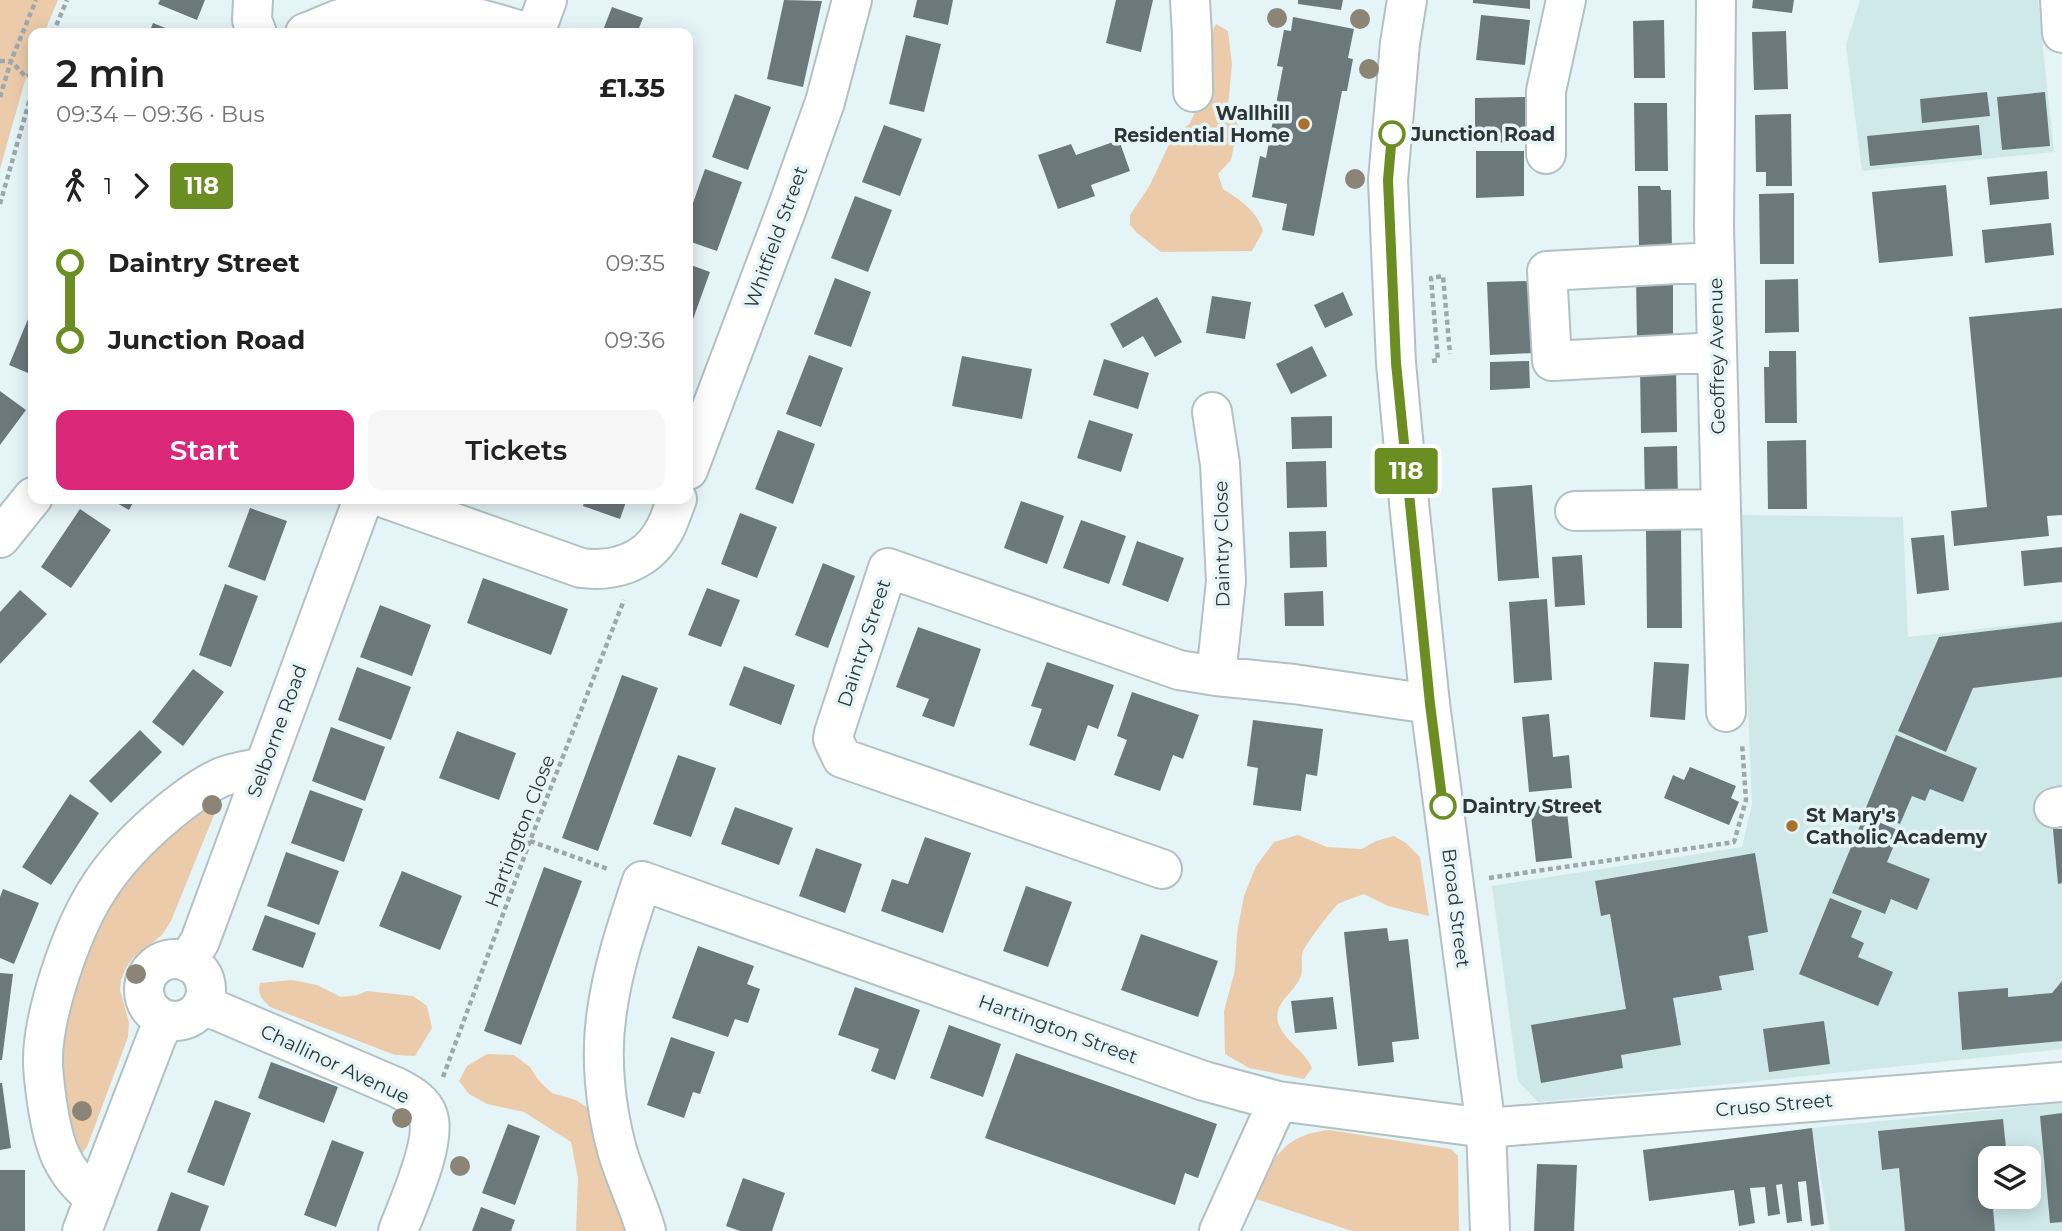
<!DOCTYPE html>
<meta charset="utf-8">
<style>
body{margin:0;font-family:Montserrat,sans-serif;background:#f6f6f6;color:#222;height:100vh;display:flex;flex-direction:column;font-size:26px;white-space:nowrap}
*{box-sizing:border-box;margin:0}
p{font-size:23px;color:#767676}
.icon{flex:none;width:38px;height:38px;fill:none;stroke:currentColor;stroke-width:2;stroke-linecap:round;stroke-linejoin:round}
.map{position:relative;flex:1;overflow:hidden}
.sheet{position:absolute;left:28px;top:28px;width:665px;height:476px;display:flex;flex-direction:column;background:#fff;border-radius:14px;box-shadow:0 4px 18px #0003}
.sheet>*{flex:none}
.badge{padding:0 14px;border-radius:5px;font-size:24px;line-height:46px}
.buttons{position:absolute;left:1978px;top:1146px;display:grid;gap:14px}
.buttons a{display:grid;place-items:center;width:63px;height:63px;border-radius:14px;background:#fff;box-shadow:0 4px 18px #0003;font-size:35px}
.map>.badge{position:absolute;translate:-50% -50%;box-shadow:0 0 0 4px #fff}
.legs{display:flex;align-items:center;gap:10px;height:77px;padding:0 28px;font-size:23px}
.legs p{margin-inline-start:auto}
.head{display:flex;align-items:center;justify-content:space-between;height:119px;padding:0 28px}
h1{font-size:38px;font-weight:600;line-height:52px}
.primary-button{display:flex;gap:14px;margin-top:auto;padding:14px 28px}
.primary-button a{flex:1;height:80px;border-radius:14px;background:#db2777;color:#fff;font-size:28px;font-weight:600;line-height:80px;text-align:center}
.primary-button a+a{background:#f6f6f6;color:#222}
ul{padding:0 28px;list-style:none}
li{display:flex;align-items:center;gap:24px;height:77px;font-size:26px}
li i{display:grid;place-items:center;width:10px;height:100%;margin:0 9px;background:currentColor}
li i::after{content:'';width:18px;height:18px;margin:-9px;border:5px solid;border-radius:50%;background:#fff}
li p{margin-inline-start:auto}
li:first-child i{background:linear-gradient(#0000 50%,currentColor 0)}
li:last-child i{background:linear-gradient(currentColor 50%,#0000 0)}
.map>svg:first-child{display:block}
</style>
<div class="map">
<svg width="2062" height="1231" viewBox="0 0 2062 1231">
<rect width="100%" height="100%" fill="#e5f5f7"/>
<path fill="#cfe8ea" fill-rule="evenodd" d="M1860,0H2038L2054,152L1862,171L1846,45Z
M1740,515L1903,517L1908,637L2062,620V1049L1749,1082L1538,1102L1518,1081L1492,886L1742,847L1752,804Z
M2062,1103V1231H1830L1812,1128ZM1990,1158H2028V1197H1990Z"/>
<path fill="#eccbab" d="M0,0H58L44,33H33V60L26,77L0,169Z
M1216,24L1228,31L1232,64L1228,107L1238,125L1231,160L1218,174L1223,189C1239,199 1258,212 1263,231L1252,251L1161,252L1137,233L1130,225V215L1150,185L1171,140L1190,123L1206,88V44Z
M215,798L214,815L171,921L162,935L133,958L126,968L121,980L120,990L129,1022L128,1037L87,1147L81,1154L72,1152L59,1069L70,977L140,853Z
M1298,835L1327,847L1362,849L1376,841L1394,836L1406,843L1420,857L1429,916L1388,906L1364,894C1356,897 1346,900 1338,904C1334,907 1304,946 1303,952C1300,960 1304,970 1300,978C1293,994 1271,1005 1279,1025C1286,1042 1304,1050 1312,1068L1304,1079L1249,1068L1225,1054L1224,1011L1235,970L1237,933L1244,896L1256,866L1274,842Z
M292,980L317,985L341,997L357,995L367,991L413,996L427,1006L432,1028L415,1056L395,1055L270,1007C262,999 257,995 260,983Z
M487,1054L514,1055L530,1067L539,1081L552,1093L576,1100L601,1117L634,1231H576L578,1178L571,1142L524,1112L487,1104L469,1094L459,1081L467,1066Z
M1329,1130L1451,1149L1458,1156L1459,1231H1352L1256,1199C1272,1159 1282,1135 1329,1130Z"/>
<path fill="#6b797b" d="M160,0H205L197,20L158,4Z
M784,0L822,1L803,87L767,79Z
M917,0H953L948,25L913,17Z
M1116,0H1153L1141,52L1106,43Z
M1298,0H1343L1341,10L1298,4Z
M1473,0H1530V9L1473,3Z
M1753,0H1794L1792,13L1752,8Z
M612,7L643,18L637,33H602Z
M1481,15L1530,20L1525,65L1476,60Z
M1293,17L1354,29L1348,58L1353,59L1347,91H1342L1314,236L1282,230L1287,204L1252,197L1260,156L1266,158L1283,67L1277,66L1284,30L1291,31Z
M1664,20L1665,78H1634L1633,21Z
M153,23L178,33H149Z
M1786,31L1788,89L1754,90L1752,32Z
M906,35L941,44L924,112L889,104Z
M1987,92L1990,116L1922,123L1920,99Z
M2045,92L2050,146L2002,150L1997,97Z
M735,94L771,107L748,170L712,157Z
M1525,97V142L1475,143V98Z
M1634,103H1667L1668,171H1635Z
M1791,114L1792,186H1766V172H1756L1755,115Z
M884,125L922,139L900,196L862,182Z
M1979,125L1982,155L1870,166L1867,136Z
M1119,140L1130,171L1091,185L1095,196L1058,209L1038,155L1071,144L1076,155Z
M1476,151H1524V196L1476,198Z
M705,169L742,182L717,251L688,241V217Z
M2047,171L2049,199L1990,205L1987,177Z
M1946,185L1953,256L1879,263L1872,192Z
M1638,186H1660L1661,190H1671L1672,250H1639Z
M1794,193V264H1760L1759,194Z
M855,196L892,210L868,272L831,258Z
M2051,223L2054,255L1985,263L1982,230Z
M688,264L710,272L688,333Z
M1636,277H1673V338L1637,339Z
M835,278L871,292L851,347L814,334Z
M1798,279L1799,332L1765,333V280Z
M1530,281L1533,353L1490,355L1487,282Z
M1343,292L1353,315L1325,328L1314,305Z
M1212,296L1251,302L1245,339L1206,333Z
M1157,297L1182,342L1155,357L1143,336L1123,348L1110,324Z
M33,307V375L9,365Z
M2062,308V515L2047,516L2049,536L1954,546L1951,511L1987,507L1969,317Z
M1312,346L1327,376L1291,394L1276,364Z
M1769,351H1796L1797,423H1765L1764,367H1769Z
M809,355L843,368L821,427L786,414Z
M962,356L1032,369L1022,419L952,406Z
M1104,359L1149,373L1138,409L1093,395Z
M1529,361L1530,388L1490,390V362Z
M1676,368L1677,432L1641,433L1640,369Z
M0,391L26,410L0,445Z
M1332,416V448L1292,449L1291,417Z
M1089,420L1133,434L1121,472L1077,458Z
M778,430L815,444L793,504L755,489Z
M1806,440L1807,509H1768L1767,441Z
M1677,446L1678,502H1645L1644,447Z
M1326,461L1327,507L1287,508L1286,462Z
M1532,485L1539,578L1498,581L1492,488Z
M110,499H135L129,510Z
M585,499H627L620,519L583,506Z
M1021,501L1064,516L1047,564L1004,548Z
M250,508L287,521L265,581L228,567Z
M80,509L111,530L71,588L41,567Z
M740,513L777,527L757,578L721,564Z
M1081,520L1126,536L1109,584L1063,568Z
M1646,530H1681L1682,628H1647Z
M1326,531L1327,567L1290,568L1289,532Z
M1944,535L1949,590L1917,594L1911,538Z
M1137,541L1184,558L1168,602L1122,585Z
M2062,547V582L2024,586L2021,551Z
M1582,555L1585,605L1555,607L1552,557Z
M823,563L855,576L828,648L795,635Z
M483,578L568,609L551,655L467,623Z
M225,584L258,596L231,667L199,655Z
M707,588L740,600L721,647L688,635Z
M20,590L47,614L0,664V612Z
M1323,591L1324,626H1285L1284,593Z
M1547,599L1552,680L1514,683L1509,602Z
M380,605L431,625L412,676L360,657Z
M2062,622V677L1973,688L1946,752L1898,731L1939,637Z
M918,627L981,649L954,727L922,716L929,699L896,687Z
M1047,662L1114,685L1098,729L1088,725L1075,761L1029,745L1042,709L1031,706Z
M1654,662L1689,664L1685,720L1650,717Z
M744,666L795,685L781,725L729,705Z
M357,667L411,687L391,740L338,720Z
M193,669L224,692L183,746L152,722Z
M622,675L658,688L598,851L562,838Z
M1132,692L1199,715L1183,759L1173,755L1160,791L1114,775L1127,740L1117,736Z
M1549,714L1553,757L1569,755L1572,788L1529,792L1522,717Z
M1253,720L1323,729L1317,776L1306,774L1301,811L1253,805L1258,768L1247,766Z
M331,727L385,747L365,801L312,781Z
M140,730L162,752L111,803L89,781Z
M457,731L516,753L499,800L439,778Z
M1896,735L1977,768L1963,802L1930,789L1925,801L1912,796L1900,824L1865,810Z
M678,755L716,768L691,837L653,824Z
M1690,767L1736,786L1731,798L1739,802L1729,825L1664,798L1673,775L1684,780Z
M310,790L363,809L344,862L291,843Z
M70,794L99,813L51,885L22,867Z
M1566,802L1572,858L1536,862L1530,806Z
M735,807L793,828L779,865L721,844Z
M1864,816L1900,831L1887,862L1930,879L1917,910L1891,899L1885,914L1832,893Z
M2053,829H2062V883L2058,884Z
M925,837L971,853L943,933L881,911L892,879L908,884Z
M816,848L862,864L845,913L799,896Z
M286,852L339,871L319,925L267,906Z
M1755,853L1768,932L1748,936L1754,970L1719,976L1722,990L1673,998L1681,1045L1621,1055L1623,1068L1541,1083L1531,1025L1626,1009L1610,914L1601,916L1595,881Z
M544,867L582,881L521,1045L484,1031Z
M402,871L462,896L440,950L379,926Z
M1026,886L1072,902L1048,967L1003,951Z
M3,889L39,903L14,964L0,958V897Z
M1830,898L1862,911L1851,937L1864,943L1858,957L1893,972L1878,1006L1799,974Z
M265,915L316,933L303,968L252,950Z
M1387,928L1389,941L1408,939L1419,1039L1392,1042L1394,1062L1358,1066L1344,932Z
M1141,934L1218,961L1198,1017L1121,990Z
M698,946L754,966L747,984L760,989L748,1023L735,1019L728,1037L672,1018Z
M0,973L13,974L2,1060H0Z
M2062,981V1041L1962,1050L1958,992L2008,988V997L2052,993Z
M855,987L920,1010L895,1080L871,1071L879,1049L838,1035Z
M1333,997L1337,1029L1295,1033L1291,1001Z
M1824,1021L1830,1064L1769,1072L1763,1029Z
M949,1025L1001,1044L983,1097L930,1078Z
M671,1037L715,1052L700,1094L693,1092L684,1118L647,1105Z
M1016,1053L1217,1124L1198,1178L1185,1173L1175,1205L985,1138Z
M271,1062L338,1087L324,1123L258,1098Z
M0,1083H2L11,1148L0,1150Z
M215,1100L251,1113L224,1186L187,1172Z
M2062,1113V1222L2050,1223L2040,1116Z
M2003,1119L2007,1158H1990L1989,1161L1990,1197H1992L1995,1231H1905L1899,1168L1882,1170L1878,1131Z
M508,1124L540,1136L515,1205L482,1193Z
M1812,1128L1824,1224L1811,1226L1806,1181L1798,1182L1802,1221L1787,1223L1782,1184L1776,1185L1780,1214L1768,1216L1765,1187L1750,1188L1755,1223L1739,1226L1734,1190L1649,1201L1643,1150Z
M332,1140L364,1152L336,1227L304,1215Z
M1537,1164L1577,1165L1574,1231H1534Z
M0,1170H25V1231H0Z
M743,1178L785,1193L772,1231H740L726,1226Z
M171,1192L209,1206L200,1231H157Z
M481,1207L515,1220L511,1231H472Z"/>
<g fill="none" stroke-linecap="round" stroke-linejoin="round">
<g stroke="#b2c1c3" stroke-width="42">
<path id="minor" d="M253,0L252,20L257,33
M1190,0L1192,35L1193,92
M1716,0L1714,226L1726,712
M2060,0L2062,33
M305,33C319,28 332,21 346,17C412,0 464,12 527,33
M535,33L547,0
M1546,154V91L1566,0
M1715,262L1547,271L1552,361L1717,352
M1212,412L1220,464L1226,581L1216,676
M688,470L789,203L825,102L852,0
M387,499L581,568C613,572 645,563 662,534C669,524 672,511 677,499
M1575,511L1720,509
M0,538L33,497
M2054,808L2062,806
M1162,869L842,758L833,739L834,733L888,568L1179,670L1216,676L1294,684L1430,704
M144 990a31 31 0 1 1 62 0a31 31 0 1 1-62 0Z
M187,962L200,941L363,499
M202,1006L218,1011L396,1087C408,1093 424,1102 428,1116C437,1142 408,1204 398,1231
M95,1198C61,1172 53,1143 47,1102C45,1088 43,1073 43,1060C43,1014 71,933 95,894C114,862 141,835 169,812C185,799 203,785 222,777C235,772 250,770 264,767
M82,1231L157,1036L166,1020
M646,1231C638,1203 625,1178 617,1150C605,1106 600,1056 607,1011C613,967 628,923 642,881L1204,1081L1278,1101L1486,1128L2062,1082
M1219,1231L1278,1101"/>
</g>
<g stroke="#b2c1c3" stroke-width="42">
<path id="highway" d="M1407,0L1400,43L1388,180L1396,363L1409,503L1430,704L1486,1128L1490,1231"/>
</g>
<path stroke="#9ca8aa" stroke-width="4.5" stroke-dasharray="5 3.5" stroke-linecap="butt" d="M53,33L67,0
M0,61H11L26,77L33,73
M0,97L11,61L36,0
M0,204L33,88
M1432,361L1438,360L1431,278L1443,276L1450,354
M530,841L608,869
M1489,878L1734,842L1746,800L1742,743
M443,1077L530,841L624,600"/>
<use href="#minor" stroke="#fff" stroke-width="38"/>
<use href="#highway" stroke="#fff" stroke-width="38"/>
</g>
<g fill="#8c8576">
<circle cx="1277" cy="18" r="10"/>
<circle cx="1360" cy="19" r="10"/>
<circle cx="1369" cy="69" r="10"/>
<circle cx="1355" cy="179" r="10"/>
<circle cx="212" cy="805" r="10"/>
<circle cx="136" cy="974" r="10"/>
<circle cx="82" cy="1111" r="10"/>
<circle cx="402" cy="1118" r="10"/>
<circle cx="460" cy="1166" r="10"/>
</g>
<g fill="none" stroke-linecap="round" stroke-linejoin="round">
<g stroke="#fff" stroke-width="16">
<path id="line-1" d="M1392,134L1388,180L1396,363L1430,704L1443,806"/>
</g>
<use href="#line-1" stroke="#6b8e23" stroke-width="10"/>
</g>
<g fill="#aa7030" stroke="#e5f5f7" stroke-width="2.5">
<circle cx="1304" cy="124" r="7"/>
<circle cx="1792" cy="826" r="7"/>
</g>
<g fill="#fff" stroke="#6b8e23" stroke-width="3.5">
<circle cx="1392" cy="134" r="12"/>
<circle cx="1443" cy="806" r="12"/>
</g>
<g text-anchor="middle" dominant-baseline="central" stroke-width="7" stroke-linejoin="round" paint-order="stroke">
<g font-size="19" font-weight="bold" fill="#2f3535" stroke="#e5f5f7" text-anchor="end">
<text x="1290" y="113">Wallhill<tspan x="1290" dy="22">Residential Home</tspan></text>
<text x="1806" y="815" text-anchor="start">St Mary's<tspan x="1806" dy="22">Catholic Academy</tspan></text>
</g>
<g font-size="19" font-weight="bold" fill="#2f3535" stroke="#e5f5f7" text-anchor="start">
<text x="1411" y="134">Junction Road</text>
<text x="1462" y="806">Daintry Street</text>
</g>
<g font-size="19" fill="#2f3535" stroke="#e5f5f7">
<text transform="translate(776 237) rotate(-70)">Whitfield Street</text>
<text transform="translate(1717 356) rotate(-91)">Geoffrey Avenue</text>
<text transform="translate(1222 544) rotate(-91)">Daintry Close</text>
<text transform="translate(864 643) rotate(-72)">Daintry Street</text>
<text transform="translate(277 731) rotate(-70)">Selborne Road</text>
<text transform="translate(520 831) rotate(-69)">Hartington Close</text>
<text transform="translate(1456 908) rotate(83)">Broad Street</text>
<text transform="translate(1058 1029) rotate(20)">Hartington Street</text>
<text transform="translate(335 1064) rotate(25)">Challinor Avenue</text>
<text transform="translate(1774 1105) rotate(-5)">Cruso Street</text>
</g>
</g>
</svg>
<div class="buttons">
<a><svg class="icon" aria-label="layers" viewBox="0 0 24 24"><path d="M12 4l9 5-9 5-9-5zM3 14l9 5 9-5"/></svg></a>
</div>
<b class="badge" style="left:1406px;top:471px;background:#6b8e23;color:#fff">118</b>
<section class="sheet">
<div class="head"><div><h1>2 min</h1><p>09:34 – 09:36 · Bus</p></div><b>£1.35</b></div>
<div class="legs"><svg class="icon" aria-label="walk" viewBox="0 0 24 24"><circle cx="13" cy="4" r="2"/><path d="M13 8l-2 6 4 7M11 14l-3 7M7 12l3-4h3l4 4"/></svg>1<svg class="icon" aria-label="forward" viewBox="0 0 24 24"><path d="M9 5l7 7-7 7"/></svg><b class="badge" style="background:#6b8e23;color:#fff">118</b></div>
<ul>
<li><i style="color:#6b8e23"></i><b>Daintry Street</b><p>09:35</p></li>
<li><i style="color:#6b8e23"></i><b>Junction Road</b><p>09:36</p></li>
</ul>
<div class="primary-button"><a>Start</a><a>Tickets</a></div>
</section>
</div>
